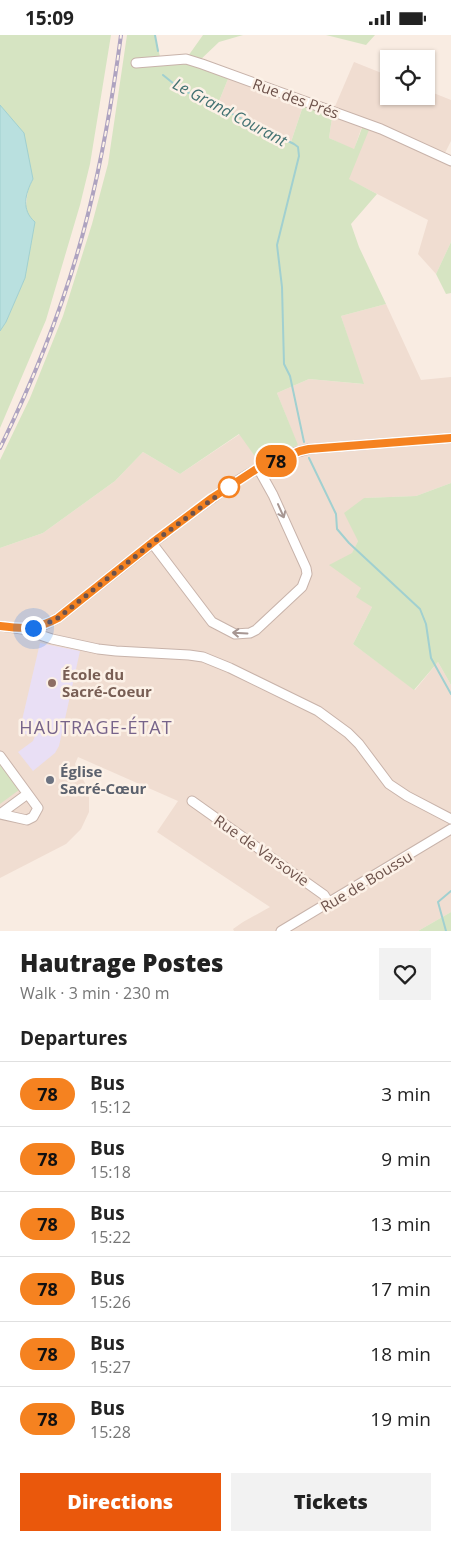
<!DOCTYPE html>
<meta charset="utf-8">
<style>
body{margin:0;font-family:"Open Sans",sans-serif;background:#f2f2f2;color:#222;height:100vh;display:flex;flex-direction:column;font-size:19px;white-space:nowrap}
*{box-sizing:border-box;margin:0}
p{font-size:16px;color:#767676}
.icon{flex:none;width:28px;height:28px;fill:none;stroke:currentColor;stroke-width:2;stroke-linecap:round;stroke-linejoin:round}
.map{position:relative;height:896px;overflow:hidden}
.sheet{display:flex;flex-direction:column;background:#fff;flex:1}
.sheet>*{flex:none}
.badge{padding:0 10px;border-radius:16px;font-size:18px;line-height:32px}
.buttons{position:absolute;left:380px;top:15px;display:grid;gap:10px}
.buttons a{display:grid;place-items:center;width:55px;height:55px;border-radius:0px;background:#fff;box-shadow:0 1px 4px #0004;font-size:25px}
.you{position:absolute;width:25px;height:25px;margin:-12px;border:4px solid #fff;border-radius:50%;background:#1a73e8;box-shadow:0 0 0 8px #1a73e833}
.map>.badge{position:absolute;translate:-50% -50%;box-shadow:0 0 0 2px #fff}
h2{padding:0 20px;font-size:19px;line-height:45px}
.round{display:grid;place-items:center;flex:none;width:52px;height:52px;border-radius:0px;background:#f2f2f2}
.summary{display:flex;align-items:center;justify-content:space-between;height:85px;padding:0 20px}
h1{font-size:24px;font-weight:800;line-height:38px}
.cta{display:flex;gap:10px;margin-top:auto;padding:10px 20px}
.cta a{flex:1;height:58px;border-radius:0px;background:#ea580c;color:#fff;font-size:20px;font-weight:800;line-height:58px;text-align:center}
.cta a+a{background:#f2f2f2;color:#222}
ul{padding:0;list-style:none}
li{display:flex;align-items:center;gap:15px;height:65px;padding:0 20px;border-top:1px solid #e0e0e0}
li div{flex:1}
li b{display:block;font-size:19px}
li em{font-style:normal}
li .badge{min-width:55px;font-weight:700;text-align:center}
.status{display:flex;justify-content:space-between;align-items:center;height:35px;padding:0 25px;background:#fff;direction:ltr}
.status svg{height:14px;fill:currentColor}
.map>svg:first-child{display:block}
</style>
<div class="status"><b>15:09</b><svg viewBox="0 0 49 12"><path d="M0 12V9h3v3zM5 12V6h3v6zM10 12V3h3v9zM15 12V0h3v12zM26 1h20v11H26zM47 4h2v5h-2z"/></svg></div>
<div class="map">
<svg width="451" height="896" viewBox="0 0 451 896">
<rect width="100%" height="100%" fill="#f9ece2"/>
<path fill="#f0ddd1" d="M354,27L389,41V61H426V55L451,65V106L443,122L451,126V207L436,239L418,219L428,185L348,144L363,88L354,115L329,103L333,76Z
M230,39L305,65L291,107L217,71Z
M386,269L421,345L451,342V448L416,461L364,463L358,506L352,519L362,553L372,572L353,609L415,655L438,627L451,650V877L418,896H234L233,894L243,887L270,872L157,797L178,766L78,722L75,729L89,756V777L81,794L66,809L0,843V513L43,498L115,446L143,417L180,439L240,399L297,409L277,358L309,344L363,349L341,281Z"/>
<path fill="#e9dff5" d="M40,608L80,616L59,711L55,718L33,736L18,717L33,706L35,701L19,698Z"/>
<path fill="#d6e4c2" d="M0,0H111L90,129L80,170L46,285L0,393V296L6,287L25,243L28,181L26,171L28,154L33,144L0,70Z
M127,0H155L161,26L186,24L203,0H243L219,7L198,27L230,39L217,71L291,107L305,65L333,76L329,103L354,114L364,88L371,90L349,144L377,159L351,189L359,212L386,269L341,281L364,349L309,344L277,358L298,410L259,427L239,399L180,439L143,417L115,446L43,498L0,513V425L30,363L63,281L92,189L108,129Z
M326,0H375L366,10Z
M451,207V258L446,259L436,239Z
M451,448V650L438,627L414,655L353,609L372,572L356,562L361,553L329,530L352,518L358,506L344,478L364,463L416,461Z
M0,728L19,755L0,769Z
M451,877V896H418Z"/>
<path fill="#b9e0df" stroke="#a1d0d0" d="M0,70L24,98L33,144C25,159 21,175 35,187L25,243L6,287L0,296Z"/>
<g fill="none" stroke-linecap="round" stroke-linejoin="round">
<path stroke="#a1d0d0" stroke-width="2" d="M155,0L158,16
M163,40L179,53L294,109L298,112L299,121L277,210L282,252L284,329L290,341L304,407
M309,423L336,479L337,494L349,508L420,574L426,589L431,623L451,659
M446,896L438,867L451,856"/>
<g stroke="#c8b3aa" stroke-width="11">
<path id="minor" d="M136,28L186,24L202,29L381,94L451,126
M152,508L212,587L235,599L250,598L256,595L302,552L307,539L306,533L273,460L258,433
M0,591L22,594L52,604L98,614L116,616L189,620L203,622L230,633L318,676L348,698L359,709L389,749L407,761L451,784
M25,594L40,592L58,583C100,550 141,516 184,484C222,456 262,424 309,414L451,403
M0,721L38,773L33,782L27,785L0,779
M192,766L324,860L329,868
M0,779L26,760
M281,896L451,794"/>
</g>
<use href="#minor" stroke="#fff" stroke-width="9"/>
<g stroke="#aea3c0" stroke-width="4">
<path id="rail" d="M0,413C37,338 68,260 88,179C103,120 113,60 121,0"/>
</g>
<use href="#rail" stroke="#fcf1e7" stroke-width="2" stroke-dasharray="5.5" stroke-linecap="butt"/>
</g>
<defs><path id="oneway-shaft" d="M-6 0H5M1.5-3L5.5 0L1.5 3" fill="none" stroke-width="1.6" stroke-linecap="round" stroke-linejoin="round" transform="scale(1.25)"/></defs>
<g stroke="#a79793">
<use href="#oneway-shaft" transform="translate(281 476) rotate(66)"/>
<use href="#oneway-shaft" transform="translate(240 598) rotate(-177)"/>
</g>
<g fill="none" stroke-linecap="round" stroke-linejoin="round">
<g stroke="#fff" stroke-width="11">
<path id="line" d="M0,591C24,594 36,595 58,583L152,508L212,463L258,433L300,416L309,414L451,403"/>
</g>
<use href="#line" stroke="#f58220" stroke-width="8"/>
<path stroke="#6d524b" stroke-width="5" stroke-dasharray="0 9" d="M33,593L40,592L58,583L152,508L229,452"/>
</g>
<circle fill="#fff" stroke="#f58220" stroke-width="2.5" cx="229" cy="452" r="10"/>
<circle fill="#8d6e63" stroke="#fcf1e7" stroke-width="2" cx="52" cy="648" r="5"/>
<circle fill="#6b7280" stroke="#fcf1e7" stroke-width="2" cx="50" cy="745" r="5"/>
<g text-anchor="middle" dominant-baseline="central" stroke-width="5" stroke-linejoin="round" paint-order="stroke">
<g font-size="15" fill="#6d524b" stroke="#fcf1e7">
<text transform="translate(296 63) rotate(20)">Rue des Prés</text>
<text transform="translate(262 815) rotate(35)">Rue de Varsovie</text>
<text transform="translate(366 846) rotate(-31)">Rue de Boussu</text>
</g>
<g font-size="15" font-weight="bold" fill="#785e54" stroke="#fcf1e7" text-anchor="start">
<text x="62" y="639">École du<tspan x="62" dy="17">Sacré-Coeur</tspan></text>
</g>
<g font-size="15" font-weight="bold" fill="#5b616d" stroke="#fcf1e7" text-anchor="start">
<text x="60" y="736">Église<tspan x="60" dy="17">Sacré-Cœur</tspan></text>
</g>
<g font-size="16" font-style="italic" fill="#427272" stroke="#fcf1e7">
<text transform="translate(230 77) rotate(28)">Le Grand Courant</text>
</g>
<g font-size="18" letter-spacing="1" fill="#77648a" stroke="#fcf1e7">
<text x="96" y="692">HAUTRAGE-ÉTAT</text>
</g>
</g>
</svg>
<div class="buttons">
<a><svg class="icon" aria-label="locate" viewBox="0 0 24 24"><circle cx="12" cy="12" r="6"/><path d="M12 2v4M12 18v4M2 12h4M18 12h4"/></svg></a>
</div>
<div class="you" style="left:33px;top:593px"></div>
<b class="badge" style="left:276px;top:426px;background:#f58220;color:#111">78</b>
</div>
<section class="sheet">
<div class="summary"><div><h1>Hautrage Postes</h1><p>Walk · 3 min · 230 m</p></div><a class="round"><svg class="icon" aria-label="heart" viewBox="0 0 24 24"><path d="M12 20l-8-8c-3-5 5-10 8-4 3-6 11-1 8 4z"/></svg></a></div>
<h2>Departures</h2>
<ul>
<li><span class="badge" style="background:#f58220;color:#111">78</span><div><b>Bus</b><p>15:12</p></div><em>3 min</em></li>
<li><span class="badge" style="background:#f58220;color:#111">78</span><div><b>Bus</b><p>15:18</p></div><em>9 min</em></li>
<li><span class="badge" style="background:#f58220;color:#111">78</span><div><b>Bus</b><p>15:22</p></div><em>13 min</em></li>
<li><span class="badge" style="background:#f58220;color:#111">78</span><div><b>Bus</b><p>15:26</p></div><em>17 min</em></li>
<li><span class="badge" style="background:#f58220;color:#111">78</span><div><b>Bus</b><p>15:27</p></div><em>18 min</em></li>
<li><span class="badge" style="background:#f58220;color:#111">78</span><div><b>Bus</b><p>15:28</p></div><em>19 min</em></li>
</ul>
<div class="cta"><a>Directions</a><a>Tickets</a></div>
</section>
